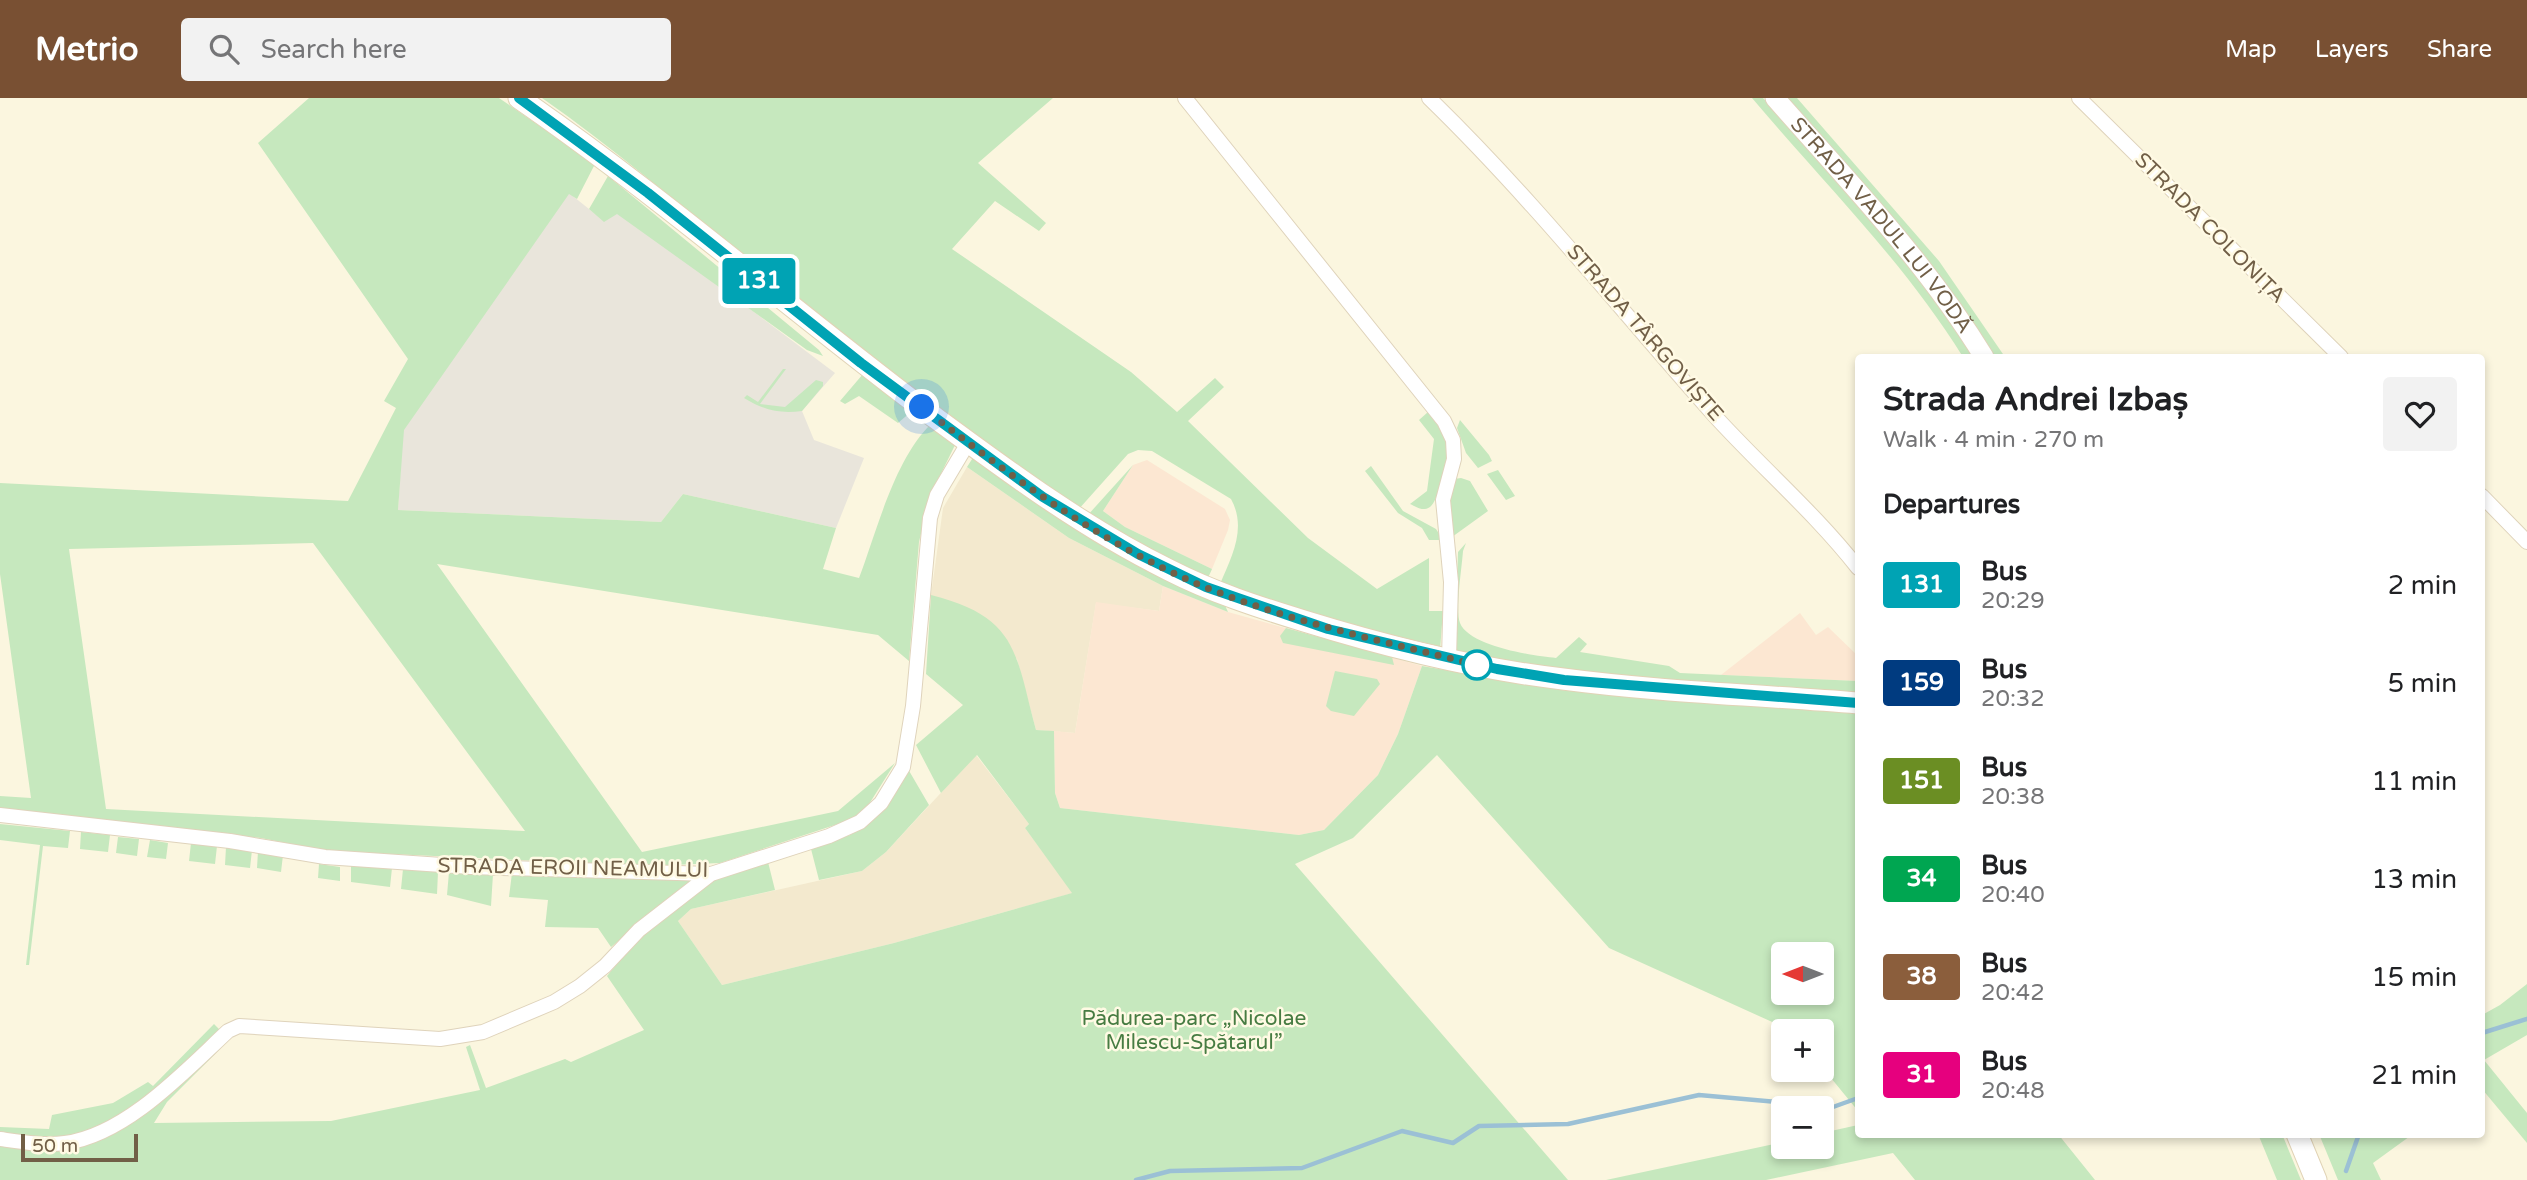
<!DOCTYPE html>
<meta charset="utf-8">
<style>
body{margin:0;font-family:"Varela Round",sans-serif;background:#f2f2f2;color:#202124;height:100vh;display:flex;flex-direction:column;font-size:26px;white-space:nowrap}
*{box-sizing:border-box;margin:0}
p{font-size:23px;color:#757577}
.icon{flex:none;width:38px;height:38px;fill:none;stroke:currentColor;stroke-width:2;stroke-linecap:round;stroke-linejoin:round}
.map{position:relative;flex:1;overflow:hidden}
.drawer{position:absolute;left:1855px;top:256px;width:630px;height:784px;display:flex;flex-direction:column;background:#fff;border-radius:7px;box-shadow:0 4px 10px #0003}
.drawer>*{flex:none}
.badge{padding:0 14px;border-radius:5px;font-size:24px;line-height:46px}
.needle{width:46px;rotate:270deg}
.tools{position:absolute;left:1771px;top:844px;display:grid;gap:14px}
.tools a{display:grid;place-items:center;width:63px;height:63px;border-radius:7px;background:#fff;box-shadow:0 4px 10px #0003;font-size:35px}
.scale{position:absolute;left:21px;bottom:18px;width:117px;box-sizing:border-box;padding-left:7px;border:4px solid #715f47;border-top:0;font-size:19px;line-height:24px;white-space:nowrap;color:#715f47;-webkit-text-stroke:5px #fffae4;paint-order:stroke}
.you{position:absolute;width:35px;height:35px;margin:-18px;border:5px solid #fff;border-radius:50%;background:#1a73e8;box-shadow:0 0 0 10px #1a73e833}
.map>.badge{position:absolute;translate:-50% -50%;box-shadow:0 0 0 4px #fff}
h2{padding:0 28px;font-size:26px;line-height:63px}
.round{display:grid;place-items:center;flex:none;width:74px;height:74px;border-radius:7px;background:#f2f2f2}
.summary{display:flex;align-items:center;justify-content:space-between;height:119px;padding:0 28px}
h1{font-size:33px;font-weight:700;line-height:52px}
ul{padding:0;list-style:none}
li{display:flex;align-items:center;gap:21px;height:98px;padding:0 28px}
li div{flex:1}
li b{display:block;font-size:26px}
li em{font-style:normal}
li .badge{min-width:77px;font-weight:700;text-align:center}
header{display:flex;align-items:center;gap:42px;box-sizing:border-box;height:98px;padding:0 35px;background:#795033;color:#fff}
header strong{font-size:33px}
nav{display:flex;gap:38px;margin-inline-start:auto;font-size:24px}
.search{width:490px;height:63px;background:#f2f2f2;display:flex;align-items:center;gap:18px;box-sizing:border-box;padding:0 24px;border-radius:7px;color:#757577;font-size:26px}
.map>svg:first-child{display:block}
</style>
<header>
<strong>Metrio</strong>
<div class="search"><svg class="icon" aria-label="search" viewBox="0 0 24 24"><circle cx="10" cy="10" r="6"/><path d="M15 15l6 6"/></svg>Search here</div>
<nav><a>Map</a><a>Layers</a><a>Share</a></nav>
</header>
<div class="map">
<svg width="2527" height="1082" viewBox="0 0 2527 1082">
<rect width="100%" height="100%" fill="#fbf6df"/>
<path fill="#f3e9ce" d="M967,369L1069,440L1163,488L1159,513L1096,505L1075,635L1036,632L1017,561L931,497L943,410Z
M976,657L1029,726L1025,730L1073,795L894,845L722,887L678,823L691,811L862,773L886,754Z"/>
<path fill="#fce7d2" d="M1147,362L1225,411L1230,422L1228,432L1212,471L1125,429L1103,413L1133,367Z
M1163,488L1228,514L1422,568L1398,636L1378,677L1324,732L1299,737L1060,710L1055,695L1054,633L1075,635L1096,504L1159,513Z
M1800,515L1816,537L1828,529L1858,558V583L1721,577Z"/>
<path fill="#e9e5db" d="M569,95L604,123L617,115L669,150L835,275L802,313L814,342L864,360L836,430L683,396L661,424L398,412L403,332Z"/>
<path fill="#c6e8be" fill-rule="evenodd" d="M309,0H499L595,66L577,101L569,96L404,332L398,412L661,424L683,396L836,430L823,471L859,480C877,433 894,362 931,326L956,345L930,398L919,444L909,563L878,537L437,466L642,754L838,713L895,665L864,714L853,721L720,765L648,768L326,753L261,740L0,713V698L31,700L0,476V385L348,403L396,310L384,303L408,261L258,45ZM313,445L525,733H524L106,711L69,451Z
M542,0H1053L978,65L1046,125L1039,133L995,103L952,151L1131,274L1177,314L1215,280L1224,289L1188,323L1308,440L1377,491L1429,460V513H1443L1440,552L1321,521L1220,486C1232,458 1247,430 1231,401L1152,353L1138,352L1128,356L1078,412C979,344 882,270 788,195C706,130 628,60 542,0Z
M1752,0H1763L1886,135L1977,259H1963C1904,164 1824,85 1752,0Z
M1784,0H1797L1939,163L2005,259H1995C1936,164 1859,83 1784,0Z
M608,78L819,252L823,258L807,252L617,116L604,124L589,111Z
M783,271H786L760,306L785,309L816,282L823,284V288L802,313C779,316 764,312 744,300L747,297L758,304Z
M863,276L912,313L898,325L859,298L845,306L840,303Z
M1428,314C1435,324 1445,334 1447,347C1449,358 1439,403 1430,409C1422,414 1417,409 1410,406L1427,393L1434,341L1419,322Z
M1460,322L1489,357L1492,363L1478,370L1466,355L1457,330Z
M974,358L1223,503L1228,514L1163,488L1069,440L967,369Z
M1133,367L1103,413L1125,429L1212,471L1208,480L1120,438L1087,418Z
M1371,368L1403,413L1436,431L1443,442H1429L1422,430L1398,415L1365,373Z
M1498,372L1515,398L1506,402L1487,376Z
M1461,380L1470,383L1488,413L1452,439L1449,388L1454,381Z
M1466,445L1463,453C1462,469 1455,512 1460,525C1469,548 1533,558 1556,560L1579,539L1587,546L1580,554L1669,568L1680,575L1858,583V598L1559,573L1455,552L1458,454Z
M931,497C1018,519 1015,554 1036,632L1054,633L1055,695L1060,710L1299,737L1324,732L1378,677L1398,636L1422,568L1561,592L1858,614V1013L1822,969V933H1792L1609,850L1437,657L1353,740L1295,766L1568,1082H0V1046L45,1051L158,1003L220,951L167,1004L154,1025L331,1023L480,992L466,949L470,947L486,990L565,961L571,964L644,932L607,878L641,837L698,793L718,780L768,764L775,792L691,811L678,823L722,887L894,845L1072,795L1025,730L1029,726L977,657L941,695L916,647L963,607L926,576ZM1783,856H1822V894H1783Z
M1286,530L1392,559L1394,567L1283,545L1280,538Z
M1335,573L1377,581L1380,586L1354,618L1331,613L1326,608Z
M908,671L929,707L886,754L862,773L819,782L811,751L850,737L869,725Z
M0,726L70,733L68,750L43,748L29,867H26L40,747L0,742Z
M81,734L110,737L108,754L80,751Z
M118,739L139,741L137,758L116,755Z
M150,742L168,745L166,761L147,759Z
M191,745L217,748L215,766L189,763Z
M226,749L252,752L250,770L225,767Z
M258,753L283,757L281,774L257,770Z
M319,766L340,769V783L318,780Z
M351,768L392,770L390,789L351,784Z
M403,771L438,774L437,796L401,791Z
M449,774L493,776L491,808L447,797Z
M512,775L693,781L611,849L598,830L545,829L548,802L509,799Z
M2527,886V937L2484,962L2527,1015V1045L2482,991V917L2500,907Z
M214,926L221,933C180,971 122,1030 65,1039C45,1043 20,1037 0,1035V1029L49,1031L52,1017L113,1005L148,984L153,988Z
M1858,1027V1036H2058L2095,1082H1915L1893,1055L1766,1082H1606L1783,1044V1048H1822V1035Z
M2258,1036H2282L2301,1082H2277Z
M2319,1036H2413L2373,1065L2381,1082H2338Z"/>
<g fill="none" stroke-linecap="round" stroke-linejoin="round">
<path stroke="#9bc0d5" stroke-width="4.5" d="M2482,935L2527,921
M2346,1073L2359,1036
M1136,1082L1170,1073L1302,1070L1402,1033L1453,1045L1479,1028L1568,1026L1699,997L1833,1009L1858,1000"/>
<g stroke="#dfd3bb" stroke-width="16">
<path id="minor" d="M1185,0L1444,323L1453,342L1454,361L1443,402L1451,484L1449,561
M1429,0C1531,99 1619,210 1713,316C1761,369 1814,414 1858,470
M2079,0L2341,259
M2482,398L2527,444
M0,717L230,743L325,759L471,769L711,776L829,738L860,724L881,705L903,669L913,608L930,420L937,397L968,345
M0,1041C21,1044 44,1048 65,1045C126,1037 185,973 228,933L239,928L440,941L483,934L554,904L580,888L605,868L639,832L711,776"/>
</g>
<g stroke="#dfd3bb" stroke-width="21">
<g id="tertiary">
<path id="s1" d="M1775,0C1848,83 1926,164 1984,259"/>
</g>
</g>
<g stroke="#e1d3b6" stroke-width="23">
<path id="secondary" d="M519,0C658,96 787,208 922,310C1002,369 1080,428 1169,472C1212,494 1258,509 1304,523C1388,549 1476,571 1563,581C1661,594 1760,597 1858,605
M2297,1036L2316,1082"/>
</g>
<use href="#minor" stroke="#fff" stroke-width="14"/>
<use href="#tertiary" stroke="#fff" stroke-width="19"/>
<use href="#secondary" stroke="#fff" stroke-width="21"/>
</g>
<g fill="none" stroke-linecap="round" stroke-linejoin="round">
<g stroke="#fff" stroke-width="16">
<path id="line" d="M519,0L648,95L861,265L1043,399L1138,456L1206,489L1328,531L1497,571L1564,582L1858,605"/>
</g>
<use href="#line" stroke="#00a3b4" stroke-width="10"/>
<path stroke="#715f47" stroke-width="7" stroke-dasharray="0 12.6" d="M922,309C1010,378 1103,447 1207,490C1295,525 1386,544 1477,567"/>
</g>
<circle fill="#fff" stroke="#00a3b4" stroke-width="3.5" cx="1477" cy="567" r="14"/>
<g text-anchor="middle" dominant-baseline="central" stroke-width="5" stroke-linejoin="round" paint-order="stroke">
<g font-size="21" fill="#715f47" stroke="#fffae4">
<text stroke="none"><textPath href="#s1" startOffset="166">STRADA VADUL LUI VODĂ</textPath></text>
<text transform="translate(2210 130) rotate(45)">STRADA COLONIȚA</text>
<text transform="translate(1645 235) rotate(49)">STRADA TÂRGOVIȘTE</text>
<text transform="translate(573 770) rotate(1)">STRADA EROII NEAMULUI</text>
</g>
<g font-size="21" fill="#477c42" stroke="#fffae4">
<text x="1194" y="920">Pădurea-parc „Nicolae<tspan x="1194" dy="24">Milescu-Spătarul”</tspan></text>
</g>
</g>
</svg>
<div class="tools">
<a><svg class="needle" viewBox="-14 -14 28 28"><path d="M0-13l5 13h-10z" fill="#e53935"/><path d="M0 13l5-13h-10z" fill="#757577"/></svg></a>
<a>+</a>
<a>−</a>
</div>
<div class="scale">50 m</div>
<div class="you" style="left:922px;top:309px"></div>
<b class="badge" style="left:759px;top:183px;background:#00a3b4;color:#fff">131</b>
<section class="drawer">
<div class="summary"><div><h1>Strada Andrei Izbaș</h1><p>Walk · 4 min · 270 m</p></div><a class="round"><svg class="icon" aria-label="heart" viewBox="0 0 24 24"><path d="M12 20l-8-8c-3-5 5-10 8-4 3-6 11-1 8 4z"/></svg></a></div>
<h2>Departures</h2>
<ul>
<li><span class="badge" style="background:#00a3b4;color:#fff">131</span><div><b>Bus</b><p>20:29</p></div><em>2 min</em></li>
<li><span class="badge" style="background:#003b80;color:#fff">159</span><div><b>Bus</b><p>20:32</p></div><em>5 min</em></li>
<li><span class="badge" style="background:#6b8e23;color:#fff">151</span><div><b>Bus</b><p>20:38</p></div><em>11 min</em></li>
<li><span class="badge" style="background:#00a651;color:#fff">34</span><div><b>Bus</b><p>20:40</p></div><em>13 min</em></li>
<li><span class="badge" style="background:#8b5e3c;color:#fff">38</span><div><b>Bus</b><p>20:42</p></div><em>15 min</em></li>
<li><span class="badge" style="background:#e6007e;color:#fff">31</span><div><b>Bus</b><p>20:48</p></div><em>21 min</em></li>
</ul>
</section>
</div>
